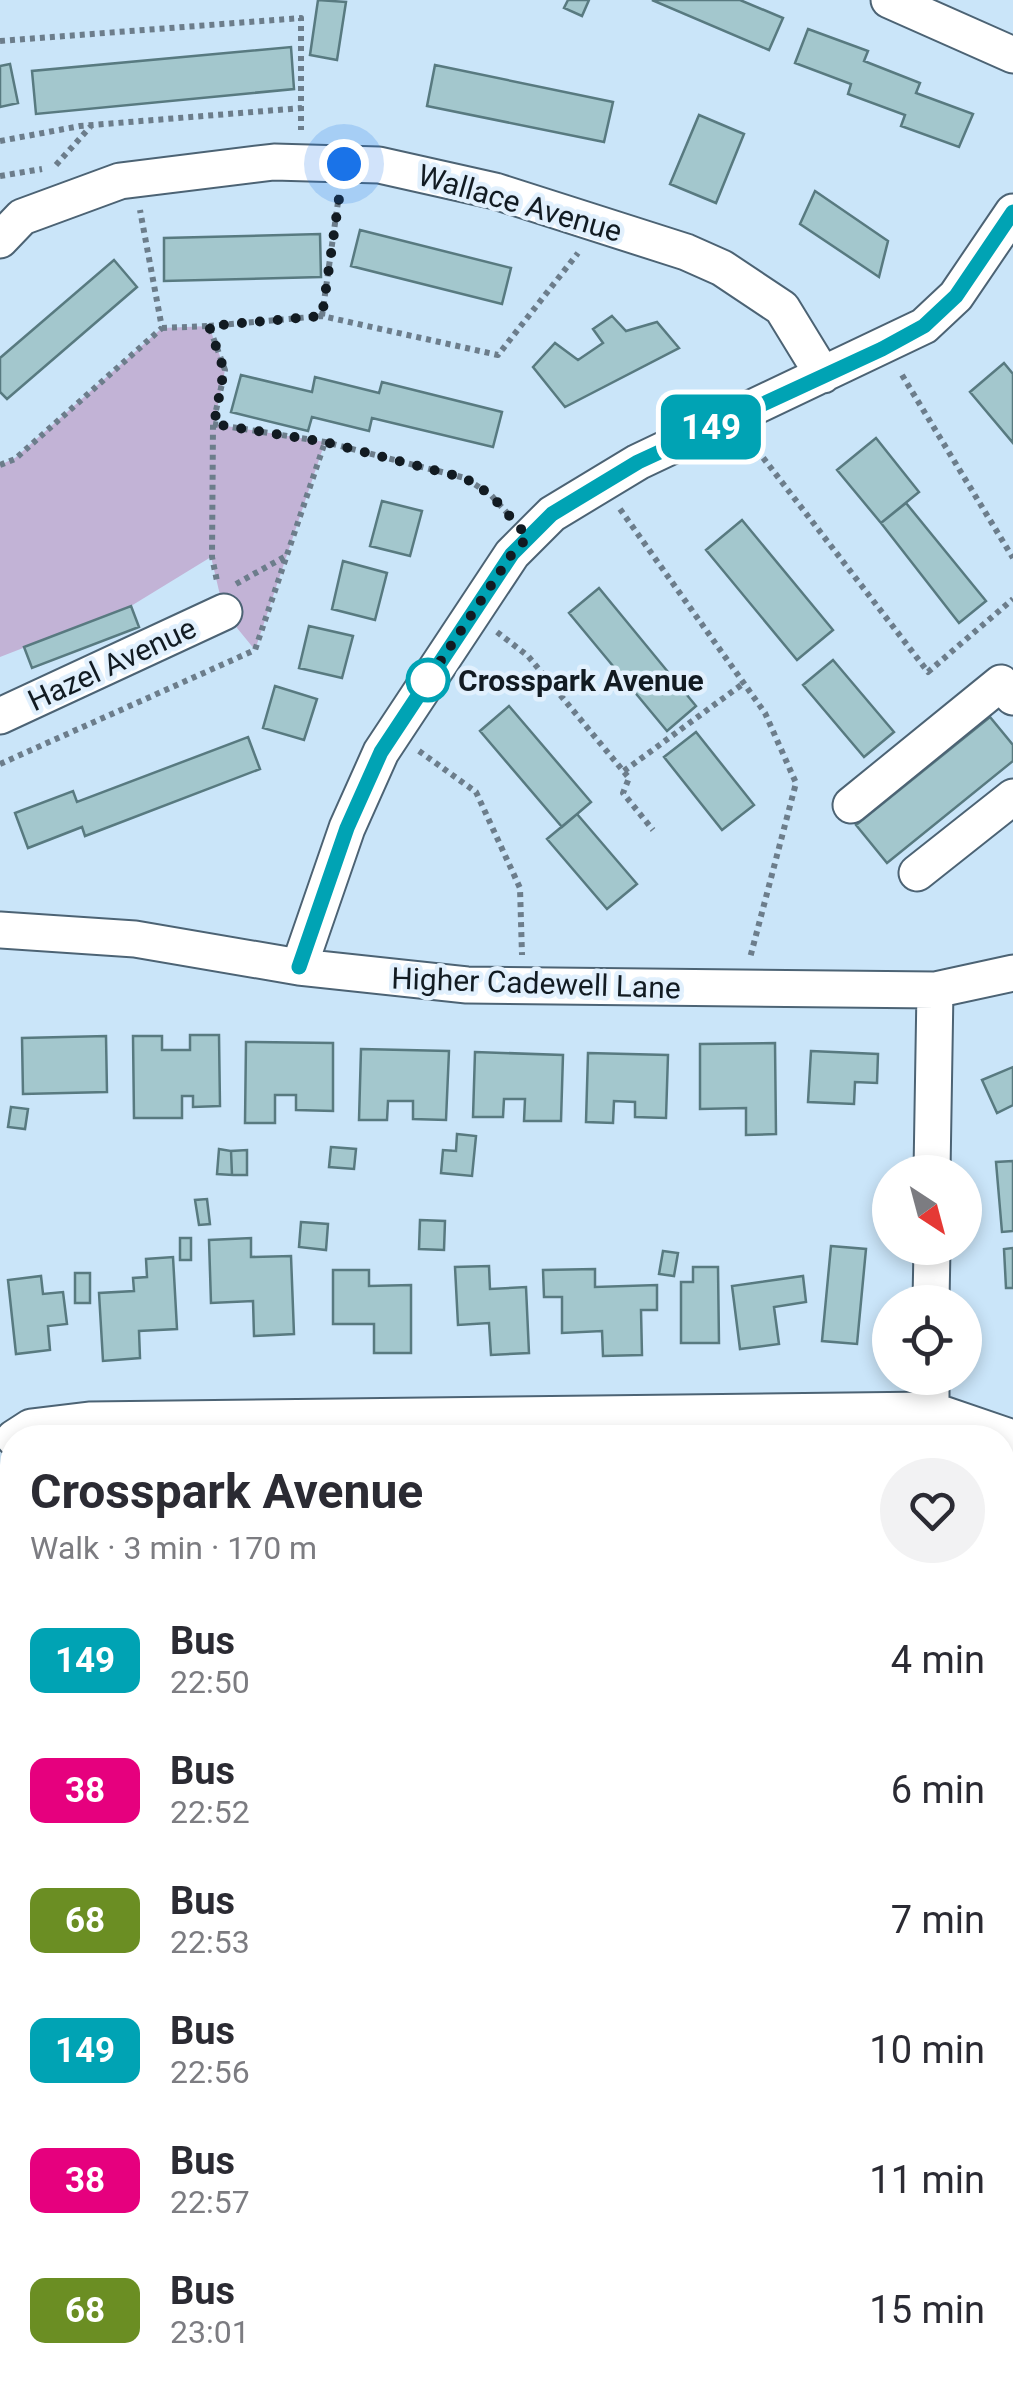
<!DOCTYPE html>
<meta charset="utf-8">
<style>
body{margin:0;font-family:Roboto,sans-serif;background:#f2f2f3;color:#2b2b33;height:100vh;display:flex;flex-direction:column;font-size:38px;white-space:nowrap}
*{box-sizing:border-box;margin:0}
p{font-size:32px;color:#7c7c81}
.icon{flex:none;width:55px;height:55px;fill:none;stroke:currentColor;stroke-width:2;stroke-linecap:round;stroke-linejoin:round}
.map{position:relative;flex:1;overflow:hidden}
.details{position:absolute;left:0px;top:1425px;width:1015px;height:970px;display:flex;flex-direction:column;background:#fff;border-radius:40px 40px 0 0;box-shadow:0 5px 15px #0003}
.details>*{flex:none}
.badge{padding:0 20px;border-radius:15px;font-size:35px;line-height:65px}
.needle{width:65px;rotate:144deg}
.fabs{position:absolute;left:872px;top:1155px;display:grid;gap:20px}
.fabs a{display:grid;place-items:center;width:110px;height:110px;border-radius:50%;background:#fff;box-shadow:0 5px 15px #0003;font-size:50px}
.you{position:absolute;width:50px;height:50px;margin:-25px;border:8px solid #fff;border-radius:50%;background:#1a73e8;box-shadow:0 0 0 15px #1a73e833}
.map>.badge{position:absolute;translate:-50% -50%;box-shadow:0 0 0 5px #fff}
.round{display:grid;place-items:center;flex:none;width:105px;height:105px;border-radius:52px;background:#f2f2f3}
.headline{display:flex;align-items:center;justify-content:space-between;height:170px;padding:0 30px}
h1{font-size:48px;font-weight:700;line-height:75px}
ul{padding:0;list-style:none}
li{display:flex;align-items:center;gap:30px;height:130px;padding:0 30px}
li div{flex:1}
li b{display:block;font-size:38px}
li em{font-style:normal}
li .badge{min-width:110px;font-weight:700;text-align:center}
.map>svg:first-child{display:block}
</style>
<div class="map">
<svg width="1013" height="2395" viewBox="0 0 1013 2395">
<rect width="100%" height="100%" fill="#cae5f9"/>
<path fill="#c2b3d6" d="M209,326L225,370L214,424L325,442L255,650L224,612L211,557L131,606L0,657V465L15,458L162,328Z"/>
<path fill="#a3c7cd" stroke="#587a80" stroke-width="2.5" d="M318,0L346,2L337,60L310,55Z
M568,0H589L582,16L564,8Z
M652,0H740L783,18L769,50Z
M808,29L868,51L864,61L920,83L916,93L973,114L959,147L901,126L905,115L848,94L851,84L795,63Z
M291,47L294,89L36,114L32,71Z
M10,64L18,103L0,107V66Z
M435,65L613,102L604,142L427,106Z
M699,115L744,134L716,203L670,184Z
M815,191L888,241L879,277L800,224Z
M360,230L511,268L502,304L351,266Z
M320,234L321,277L164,281V238Z
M114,260L137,287L7,399L0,392V358Z
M612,316L626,331L657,322L679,348L565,407L533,367L555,343L578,360L603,343L593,329Z
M1004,363L1013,374V443L970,392Z
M241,375L312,392L315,377L379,393L382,382L502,412L493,447L372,418L369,431L312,417L308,431L231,412Z
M876,438L919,492L881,523L837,470Z
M382,501L422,511L410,556L370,546Z
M906,503L986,601L959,623L881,523Z
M742,520L833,630L797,660L706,550Z
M343,561L387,573L375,620L332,609Z
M599,588L696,706L667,731L569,613Z
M131,606L139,627L32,668L24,647Z
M309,626L353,636L342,678L299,668Z
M833,660L894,732L864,757L803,685Z
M275,686L317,699L304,740L263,728Z
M509,706L591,802L562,827L480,731Z
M990,717L1013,745V761L887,863L856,825Z
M696,732L754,805L722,830L664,757Z
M248,737L260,769L85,836L82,827L28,848L15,813L73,791L77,802Z
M577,814L637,884L607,909L547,839Z
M190,1035H219L220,1106L193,1107V1096H182V1118H134L133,1036H162V1050H190Z
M106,1036L107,1092L23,1094L22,1038Z
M246,1042L333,1043V1111L296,1110V1095H275V1123H245Z
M775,1043L776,1134L746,1135V1108L700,1109V1044Z
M361,1049L449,1051L446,1120L413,1119V1101H388L387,1120H359Z
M811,1051L878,1054L877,1083L855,1082L854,1104L808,1102Z
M475,1052L563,1055L561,1121H524L525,1099H504L503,1117H473Z
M588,1053L668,1055L666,1118L635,1117V1102L614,1101L613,1123L586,1122Z
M1013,1067V1105L997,1113L982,1080Z
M11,1107L28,1109L25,1129L8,1127Z
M457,1134L476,1136L472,1176L441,1173L443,1150L456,1151Z
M331,1147L356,1149L354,1169L329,1167Z
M219,1149L231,1151L232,1175L217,1174Z
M247,1150V1175H232L231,1151Z
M1013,1161V1231L1002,1232L996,1162Z
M207,1199L210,1224L199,1225L195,1200Z
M420,1220L445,1221L444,1250L419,1249Z
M301,1222L328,1224L326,1250L299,1247Z
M180,1238H191V1260H180Z
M251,1238V1257L291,1256L294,1334L254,1336L253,1301L211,1303L209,1240Z
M831,1246L866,1249L857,1344L822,1341Z
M1013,1248V1288H1006L1004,1249Z
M663,1251L678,1253L674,1276L659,1274Z
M173,1257L177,1329L139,1331L140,1358L103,1361L99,1293L134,1291L133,1278L147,1277L146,1259Z
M489,1266L490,1289L526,1287L529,1353L491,1355L489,1323L458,1325L455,1267Z
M693,1267H718L719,1343H681V1282H693Z
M595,1269V1287L657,1285V1310H641L642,1355L603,1356L602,1331L562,1333V1297H544L543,1270Z
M333,1270H369V1286L411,1285V1353H374V1324H333Z
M75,1273H90V1303H75Z
M41,1276L43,1294L63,1292L67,1324L48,1326L50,1350L16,1354L8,1280Z
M803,1276L806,1302L774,1307L779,1344L740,1349L732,1286Z
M1002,1586H1013V1604H1002Z
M1002,1604H1013V1657L1002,1658V1641L1006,1640Z
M0,1716H12V1773H0Z
M0,1789L12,1790V1827L0,1826Z
M0,1857L12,1858V1922H0Z
M12,1928V1980L0,1964V1938Z
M1005,2210L1013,2216V2265L1005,2275L1002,2213Z
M12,2211V2247L2,2235L10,2227L3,2219Z
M0,2261L9,2264L2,2286L12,2287V2335L0,2336Z
M12,2353V2382H41L42,2395H0V2354Z
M221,2382H275L284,2395H202Z
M519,2382H550L565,2395H509Z
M853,2382H887L889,2384L880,2395H842Z
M914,2382H949L938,2395H929Z"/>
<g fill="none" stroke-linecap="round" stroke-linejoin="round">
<g stroke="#4c6374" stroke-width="39">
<path id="minor" d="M889,0L1013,55
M0,240L22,217L120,181L274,162L379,165L495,191L686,252L722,268L782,308L823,375
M0,716L224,612
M851,805L1001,683L1013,697
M917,873L1013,797
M0,930L135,939L299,967L467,985L935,990L1013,973
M299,967L347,828L381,752L512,554L552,514L638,462L924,326L956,296L1013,212
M932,1172L935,990
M931,1302L932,1248
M931,1378V1410L1013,1438
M14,1438L31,1427L89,1420L931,1410
M0,2100H12"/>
</g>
<path stroke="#6c7d8b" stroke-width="6" stroke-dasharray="5 5" stroke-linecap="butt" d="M0,41L301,18V130
M0,141L80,126L302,108
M56,165L91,126
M0,176L42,169
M322,316L339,195
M209,326L322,316L498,355L578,253
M162,328L209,326L225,370L213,424L212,557L217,581
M902,375L1013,558
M213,424L325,442L465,478L491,495L508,514
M751,442L928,672L1013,599
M0,465L15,459L162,328L140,210
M620,509L765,713L796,783L750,958
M236,584L286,556
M497,632L528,656L629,778L623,793L653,830
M419,751L476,792L520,888L522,955
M0,764L255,650L325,442
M624,771L744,683"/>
<use href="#minor" stroke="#fff" stroke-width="35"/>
</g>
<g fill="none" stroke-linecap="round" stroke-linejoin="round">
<g stroke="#fff" stroke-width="22">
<path id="line" d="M299,967L347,828L381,752L512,554L552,514L638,462L882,349L924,326L956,296L1013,212"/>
</g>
<use href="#line" stroke="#00a3b4" stroke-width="15"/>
<path stroke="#121b22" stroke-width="10" stroke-dasharray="0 18" d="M344,164L322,316L209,326L224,370L214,424L325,442L465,478L491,495L528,537L512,554L428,680"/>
</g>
<circle fill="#fff" stroke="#00a3b4" stroke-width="5" cx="428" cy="680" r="20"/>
<g text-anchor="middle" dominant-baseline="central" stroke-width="9" stroke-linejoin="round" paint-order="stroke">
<g font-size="30" fill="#121b22" stroke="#e1f0fd">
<text transform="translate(520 203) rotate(16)">Wallace Avenue</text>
<text transform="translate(112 664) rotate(-25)">Hazel Avenue</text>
<text transform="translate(536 983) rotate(2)">Higher Cadewell Lane</text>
</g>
<g font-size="30" font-weight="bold" fill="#121b22" stroke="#e1f0fd" text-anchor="start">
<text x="458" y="680">Crosspark Avenue</text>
</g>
</g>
</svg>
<div class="fabs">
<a><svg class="needle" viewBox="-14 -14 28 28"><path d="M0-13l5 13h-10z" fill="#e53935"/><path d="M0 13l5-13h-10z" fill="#7c7c81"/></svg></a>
<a><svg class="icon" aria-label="locate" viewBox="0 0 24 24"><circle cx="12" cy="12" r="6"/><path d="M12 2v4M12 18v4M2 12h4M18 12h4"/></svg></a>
</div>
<div class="you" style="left:344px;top:164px"></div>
<b class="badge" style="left:711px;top:427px;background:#00a3b4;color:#fff">149</b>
<section class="details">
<div class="headline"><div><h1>Crosspark Avenue</h1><p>Walk · 3 min · 170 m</p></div><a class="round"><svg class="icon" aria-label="heart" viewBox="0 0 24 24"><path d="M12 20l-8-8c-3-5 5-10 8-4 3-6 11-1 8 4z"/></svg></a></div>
<ul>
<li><span class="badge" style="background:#00a3b4;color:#fff">149</span><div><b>Bus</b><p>22:50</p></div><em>4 min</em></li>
<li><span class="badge" style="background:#e6007e;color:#fff">38</span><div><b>Bus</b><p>22:52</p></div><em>6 min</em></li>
<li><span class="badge" style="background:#6b8e23;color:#fff">68</span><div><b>Bus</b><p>22:53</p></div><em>7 min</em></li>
<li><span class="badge" style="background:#00a3b4;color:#fff">149</span><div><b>Bus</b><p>22:56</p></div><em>10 min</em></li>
<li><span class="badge" style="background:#e6007e;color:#fff">38</span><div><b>Bus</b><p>22:57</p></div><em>11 min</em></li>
<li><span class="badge" style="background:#6b8e23;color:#fff">68</span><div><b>Bus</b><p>23:01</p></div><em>15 min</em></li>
</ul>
</section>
</div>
